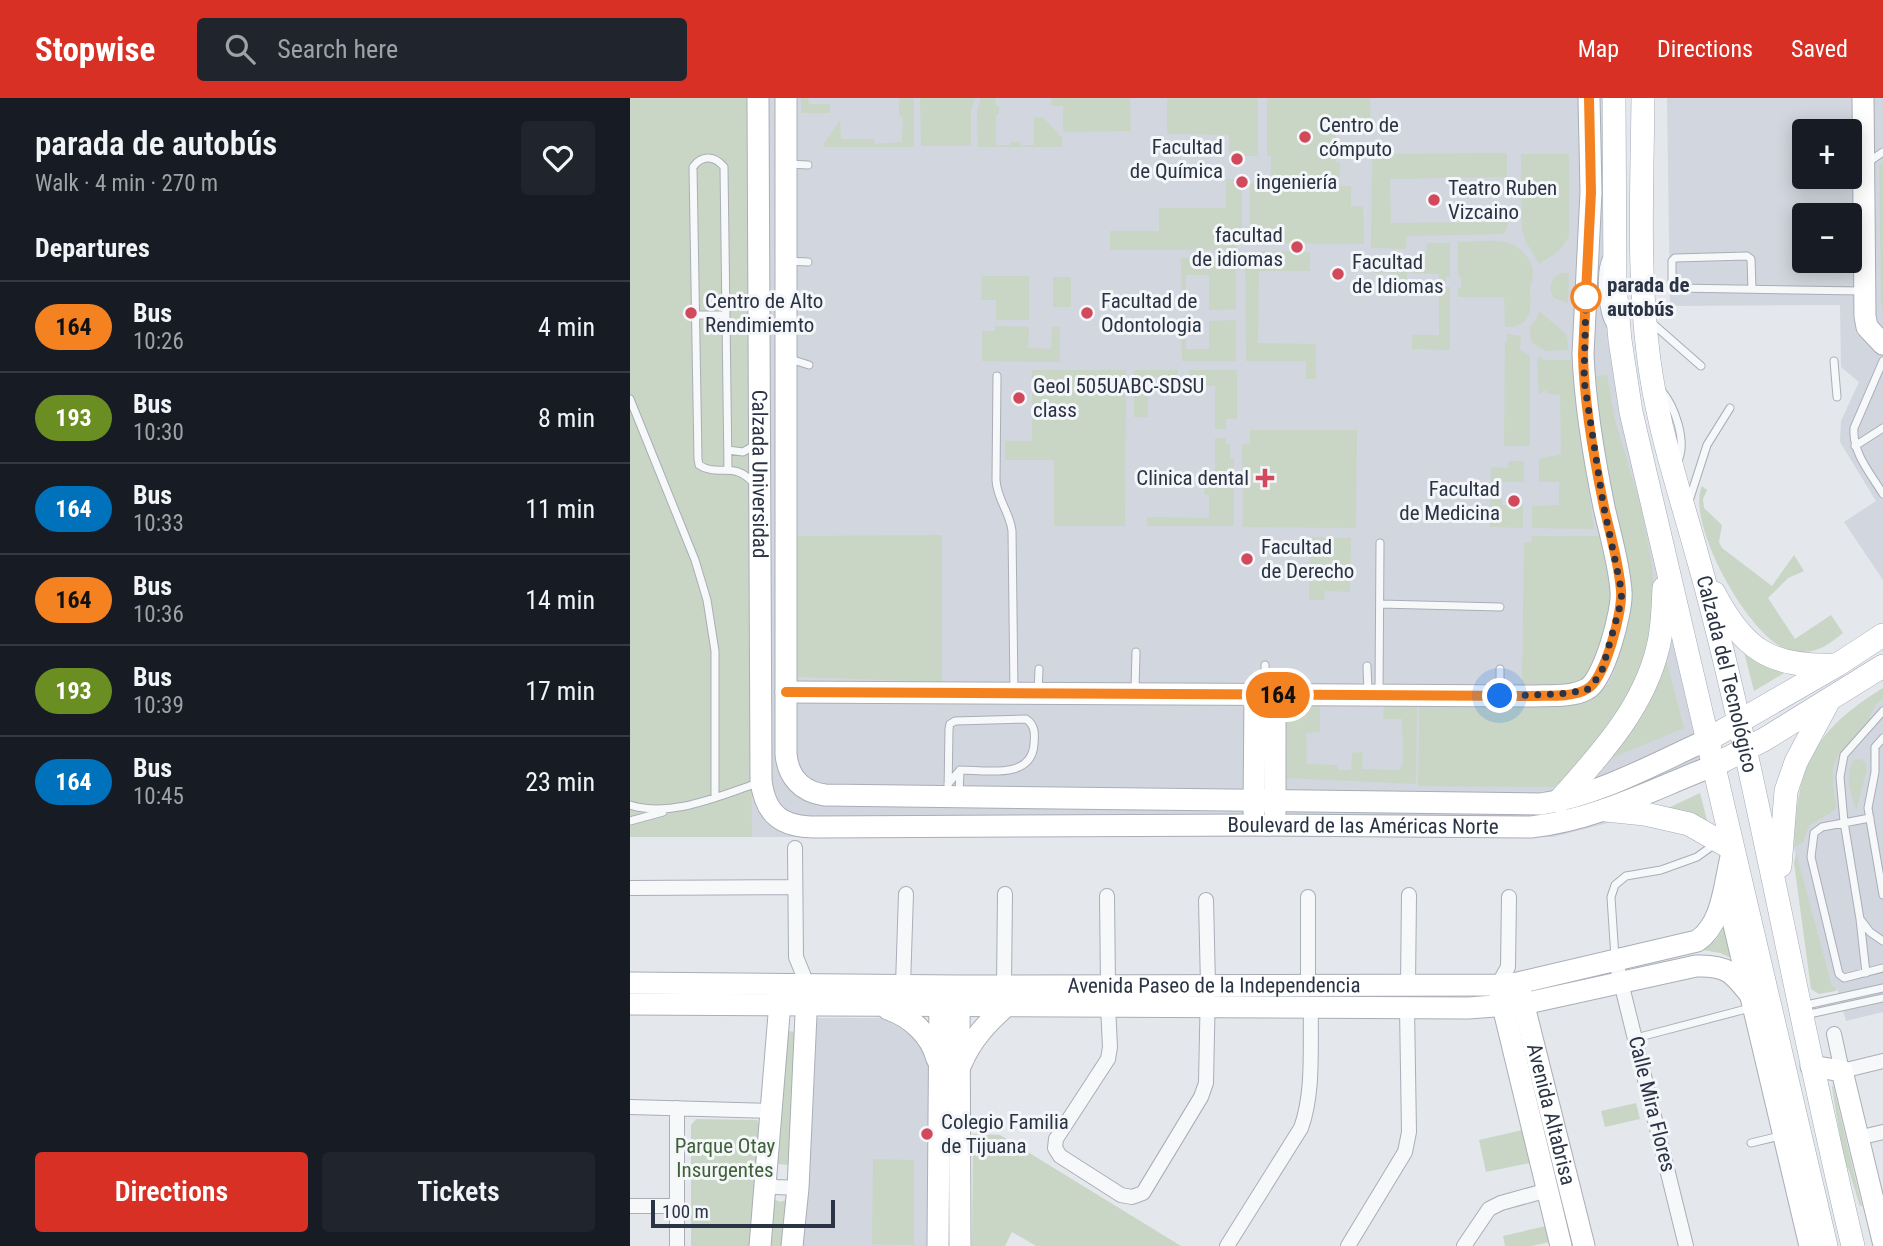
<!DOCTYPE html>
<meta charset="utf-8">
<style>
body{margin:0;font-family:"Roboto Condensed",sans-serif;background:#20242c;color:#f1f3f6;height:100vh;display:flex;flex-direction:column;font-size:26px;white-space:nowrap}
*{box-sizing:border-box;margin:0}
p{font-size:23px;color:#9ea1a6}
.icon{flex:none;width:38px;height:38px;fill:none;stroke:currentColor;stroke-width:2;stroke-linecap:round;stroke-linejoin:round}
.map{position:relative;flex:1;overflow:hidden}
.details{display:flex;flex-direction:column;background:#171b24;width:630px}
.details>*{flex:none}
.badge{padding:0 14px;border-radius:23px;font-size:24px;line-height:46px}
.fabs{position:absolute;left:1162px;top:21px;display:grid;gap:14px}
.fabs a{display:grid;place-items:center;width:70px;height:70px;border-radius:7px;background:#171b24;box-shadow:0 4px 18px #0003;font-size:35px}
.scale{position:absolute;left:21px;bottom:18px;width:184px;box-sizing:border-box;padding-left:7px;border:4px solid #2b3445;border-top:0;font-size:19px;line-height:24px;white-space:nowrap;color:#2b3445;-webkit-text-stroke:5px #f4f6f9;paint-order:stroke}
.you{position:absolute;width:35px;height:35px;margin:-18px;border:5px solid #fff;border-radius:50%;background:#1a73e8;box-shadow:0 0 0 10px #1a73e833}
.map>.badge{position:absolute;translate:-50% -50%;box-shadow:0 0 0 4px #fff}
h2{padding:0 35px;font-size:26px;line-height:63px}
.round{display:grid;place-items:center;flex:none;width:74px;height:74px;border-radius:7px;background:#20242c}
.headline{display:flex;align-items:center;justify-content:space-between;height:119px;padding:0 35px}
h1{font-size:33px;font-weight:600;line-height:52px}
.cta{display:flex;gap:14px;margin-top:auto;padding:14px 35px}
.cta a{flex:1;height:80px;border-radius:7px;background:#d93025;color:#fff;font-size:28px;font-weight:600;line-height:80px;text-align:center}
.cta a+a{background:#20242c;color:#f1f3f6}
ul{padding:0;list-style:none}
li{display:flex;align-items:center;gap:21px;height:91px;padding:0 35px;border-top:2px solid #363941}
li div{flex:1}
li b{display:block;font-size:26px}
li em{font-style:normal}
li .badge{min-width:77px;font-weight:700;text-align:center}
header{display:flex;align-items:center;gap:42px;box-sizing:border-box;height:98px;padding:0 35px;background:#d93025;color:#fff}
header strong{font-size:33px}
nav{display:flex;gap:38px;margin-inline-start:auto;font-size:24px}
.search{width:490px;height:63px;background:#20242c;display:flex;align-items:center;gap:18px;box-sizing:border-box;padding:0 24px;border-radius:7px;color:#9ea1a6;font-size:26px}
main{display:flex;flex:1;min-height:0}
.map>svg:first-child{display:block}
</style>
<header>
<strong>Stopwise</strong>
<div class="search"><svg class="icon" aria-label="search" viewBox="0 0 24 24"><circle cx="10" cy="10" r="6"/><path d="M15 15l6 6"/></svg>Search here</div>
<nav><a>Map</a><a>Directions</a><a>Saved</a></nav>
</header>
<main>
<section class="details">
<div class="headline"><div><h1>parada de autobús</h1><p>Walk · 4 min · 270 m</p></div><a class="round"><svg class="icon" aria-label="heart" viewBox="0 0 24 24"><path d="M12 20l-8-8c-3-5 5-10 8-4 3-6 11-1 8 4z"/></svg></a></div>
<h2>Departures</h2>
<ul>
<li><span class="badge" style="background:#f58220;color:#111">164</span><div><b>Bus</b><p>10:26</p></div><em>4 min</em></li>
<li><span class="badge" style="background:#6b8e23;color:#fff">193</span><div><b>Bus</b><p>10:30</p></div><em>8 min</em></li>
<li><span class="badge" style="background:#0072bc;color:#fff">164</span><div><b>Bus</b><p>10:33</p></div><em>11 min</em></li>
<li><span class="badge" style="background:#f58220;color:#111">164</span><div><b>Bus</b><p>10:36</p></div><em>14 min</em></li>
<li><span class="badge" style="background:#6b8e23;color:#fff">193</span><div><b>Bus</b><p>10:39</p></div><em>17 min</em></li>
<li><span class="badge" style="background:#0072bc;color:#fff">164</span><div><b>Bus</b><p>10:45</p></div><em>23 min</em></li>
</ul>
<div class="cta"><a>Directions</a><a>Tickets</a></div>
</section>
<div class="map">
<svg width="1253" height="1148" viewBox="0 0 1253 1148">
<rect width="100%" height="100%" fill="#e4e7ec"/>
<path fill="#d2d6de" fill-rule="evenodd" d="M121,0H975V142L1079,680L978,725L923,739H122Z
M1037,0H1253V482L1214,424L1246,403L1210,344L1211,323L1229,284L1211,269L1210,207L1040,208ZM1174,33H1220V79H1174ZM1174,117H1220V163H1174Z
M1253,602V914L1216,923L1207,891L1202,887L1164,750L1174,744L1176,733L1185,721L1197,718L1207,709L1202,679L1205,663L1209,655L1234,632L1242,611Z
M187,920H254L286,934L298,964L299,1148H170L183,1011Z"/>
<path fill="#c9d6c5" d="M0,0H121L122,739H0Z
M171,0H178L179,6H200V15H171Z
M269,0H284V49H195L193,47L210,22L211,41H244L245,46L272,44L273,19L269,18Z
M290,0H345L341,12V48H291Z
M351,0H365L366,8H369V16L366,17V47H380L381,44H390V47H404V20L413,19L432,40V49H348L347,13Z
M421,0H500L501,33L433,34V8H422Z
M537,0H628V58H613V68L599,67V37L537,36Z
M637,0H740L741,33L716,32L713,29H706V64H710V79L641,77V58H637Z
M877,55V79L760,81L761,125L878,124L877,131L873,136L777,138L776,151L741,150L742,56Z
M891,56H939V139L930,152L909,166L896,144L892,132Z
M1253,64V216L1251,200L1249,67Z
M596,81H612V139H607V152H480V133H529V110H596Z
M620,86L721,88V108L733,109L734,146L626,145V140H620Z
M828,144C844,144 868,140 882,146C892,151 904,164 903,176C903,182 900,187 900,192C901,215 902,228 875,229L874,199H828V190H831V179L828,178Z
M797,145H820V179H816V189H820V252L782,251V237H809V176L782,175V158H796Z
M628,153L680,154V173H629L628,245L686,246V281H676V263H616L615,161H628Z
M743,158L777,159V187H768L767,175H743Z
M551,160H606V211L579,212V177H556V212H552Z
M931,175H939L938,205L924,200C918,190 920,181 931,175Z
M352,178H399V222H366V202H351Z
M423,179H441V209H423Z
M909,213L936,236L939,252L916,253L901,244L900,229L907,220Z
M606,222V263H552L551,229H556V251H579V223Z
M365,228L399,229L398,250L421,251L422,229H430V264L352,263V233H365Z
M877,236L891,238L890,252L900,258V348H874L875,244H877Z
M910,258L914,262H941L964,431L902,430V408L929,407V384H909V361L931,356L930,297L918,296L915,292L909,297L907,262Z
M402,272H496L495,428H424V362H375V343H402Z
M504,272H548V279H518V319H504Z
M559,272H607V321H596V331H585V288H559Z
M977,277L985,322L1011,409L1022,467L1024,494L1018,556L985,624L930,686L924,689L788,688L789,606L965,597L979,585L984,575L998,505L980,403L963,279Z
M620,332H727L726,430L613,429L612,346H620Z
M585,340H596V346H600V361H604V428H517V419L579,420V397H574L575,388L585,377Z
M879,363H894V384H872V407H893V430L860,429L861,369L878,370Z
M1072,388L1077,392L1073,401L1074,410L1092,427L1089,444L1092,450L1142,488L1164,457L1174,473L1158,480L1138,500L1165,541L1201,517L1213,535C1196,549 1183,558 1159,552C1120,542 1055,424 1072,388Z
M312,437V584L168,579V438Z
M902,438H969L982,498L971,554L956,580L940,586L892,587L894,444L901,445Z
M680,439L721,440L720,494L695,493L694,502H679Z
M1112,546L1161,571L1124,593Z
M1033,550L1054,630L968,666Z
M1253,590V602C1240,610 1241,621 1233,633C1228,640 1219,646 1213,652C1197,668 1204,689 1207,709C1193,726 1179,716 1174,744L1164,750C1166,669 1183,633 1253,590Z
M690,606V634L676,635L677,666L708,667V672H721L722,655L733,654L732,671L770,672L773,665L772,621H753L754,606L787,607L786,686L656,680L657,607Z
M1230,661L1236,665L1237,670L1226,713C1222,697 1213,676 1224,662Z
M1070,695L1080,734L1036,711Z
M1166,755L1202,887L1207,891L1206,893L1189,896L1181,891L1164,765Z
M1095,828L1103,861L1090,855L1073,852L1087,841Z
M156,933L168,934L159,1067L147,1066Z
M1203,987L1232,1108H1230L1218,1070H1215L1202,989Z
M1006,1005L1010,1021L975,1029L971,1013Z
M66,1021L127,1022L131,1028L122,1148H61V1027Z
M892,1032L900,1065L856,1074L849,1042Z
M343,1036L370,1037L551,1148H406L382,1134L375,1148H342Z
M243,1061L284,1062V1147L242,1146Z
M140,1099L150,1104L160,1101L153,1148H135Z
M916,1128L920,1144L901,1148H875L873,1138Z"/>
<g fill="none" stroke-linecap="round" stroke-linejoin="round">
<g stroke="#a9aeb7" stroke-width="9">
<path id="lane" d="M1237,65L1253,54
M158,66L178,67
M977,159C969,174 972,215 981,228
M157,163L178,164
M1122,191L1121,161L1117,158L1045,160L1042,163V187L1046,190L1232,193
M65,217H95
M1022,225L1071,268
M160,261L179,267
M1204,263L1207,299
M1253,263L1224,330C1222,355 1241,376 1253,396
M367,278L366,382C367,402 380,414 382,433L384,595
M1031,292C1045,308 1058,345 1047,365
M0,301L65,462L77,502L85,553V699
M1225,348L1253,330
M98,352L113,354L127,346
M98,372L94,69C85,58 72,56 63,69L68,361L69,367C89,380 104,361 125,387
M1059,403L1077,347L1100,310
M750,506L870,509
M737,568L738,595
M870,571V595
M505,592L506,554
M635,594V567
M408,595L409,571
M749,595L750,445
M1253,613L1214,657L1210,679L1214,724L1230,821L1240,834L1253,843
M1253,640L1245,649V674L1238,710L1253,797
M318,686L330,672C355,672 402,682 404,646C405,635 405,627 396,621L325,623L320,626L319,631L318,695
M329,698L330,672
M0,707C42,720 88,698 128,685
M1240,720L1192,729L1184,735L1181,759L1209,876L1214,880L1253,870
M0,723L33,714
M1230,821L1236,875
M985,860L981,799L985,787L996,778L1031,772L1067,759L1085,746
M1172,908L1253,890
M1175,917L1253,900
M1006,940L1120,910
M1121,1045L1150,1038"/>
</g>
<g stroke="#a9aeb7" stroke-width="16">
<path id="street" d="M165,750L166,859L177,886
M0,790L165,789
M477,798L478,887
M678,799V887
M986,864L1056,1148
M778,886L779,797
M273,887L276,796
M374,887L375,796
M868,887L878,869L879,799
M478,908L480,949L478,961L426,1041L425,1050L430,1058L491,1097L502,1099L513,1095L571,999L576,985L578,887L576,802
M1204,936L1212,973L1253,963
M0,1009L142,1013
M1228,1040L1253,1034
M136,1086L146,1089L168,1090
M0,1108H46
M47,1148V1010
M597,1148L671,1030C684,995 680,948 681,910
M718,1148L775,1054L779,1034L777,910
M834,1148L859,1111L871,1105L918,1092"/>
</g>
<g stroke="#a9aeb7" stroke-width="23">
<g id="secondary">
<path id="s1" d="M128,0L131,682C135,717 152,729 186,729L624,727L901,729C966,722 1023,691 1083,668"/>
<path d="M156,0V656C158,679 172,694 195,697L911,706C969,697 1024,666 1077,642"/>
<path d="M1233,0L1235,218L1237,229L1253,246"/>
<path d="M156,594L899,598C917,597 941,600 957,591C974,582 993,512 991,493C989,465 980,436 974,409C964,360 955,307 953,256L961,94L959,0"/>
<path d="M624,714L625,597"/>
<path d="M645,715V597"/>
<path d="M1096,793L1180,1148"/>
<path id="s2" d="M0,885L329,888L868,887L888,885L1067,843C1094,825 1094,784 1102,755"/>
<path id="s3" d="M890,892L954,1148"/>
<path d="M329,895L330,1148"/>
<path d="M870,896L931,1148"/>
<path d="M0,906L838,910L893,906L1066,868C1098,867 1103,875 1122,899"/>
<path d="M258,911C281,919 301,937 307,961"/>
<path d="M331,966C342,941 356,926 376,908"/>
<path d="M1181,968L1212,973L1253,1143"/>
<path d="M130,1148L151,892"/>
<path d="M162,1148L168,1090L177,895"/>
<path d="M308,1148L310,895"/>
</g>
</g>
<g stroke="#a3abb8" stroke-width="24">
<g id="primary">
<path d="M984,0L985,187L990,242L1001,314L1196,1148"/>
<path id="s4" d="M1013,0C1012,92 1007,185 1021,276C1031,340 1052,402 1069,464C1084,517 1097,571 1109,624C1149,799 1181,974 1223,1148"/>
<path d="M1084,495C1114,552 1140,569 1204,567"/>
<path d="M1077,642L1207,567L1253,537"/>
<path d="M1083,668L1135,641L1253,568"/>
<path d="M929,703C969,658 1014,610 1028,549C1033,530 1033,509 1034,490"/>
<path d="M976,712L1015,716L1059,726L1101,750"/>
<path d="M1150,768L1156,693L1166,664L1199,602"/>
</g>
</g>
<use href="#lane" stroke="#f7f8fa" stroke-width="7"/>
<use href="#street" stroke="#f7f8fa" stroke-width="14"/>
<use href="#secondary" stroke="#fff" stroke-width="21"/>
<use href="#primary" stroke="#fff" stroke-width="23"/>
</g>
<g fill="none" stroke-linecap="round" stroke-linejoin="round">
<g stroke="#fff" stroke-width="16">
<path id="line" d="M156,594L899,598C917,597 942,600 957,591C975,582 993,512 991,493C989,465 980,436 974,409C964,361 954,306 953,256L961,94L959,0"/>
</g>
<use href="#line" stroke="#f58220" stroke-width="10"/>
<path stroke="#2b3445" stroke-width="7" stroke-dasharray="0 12.6" d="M870,598L930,596L957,592L971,576L989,512L992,495L973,405L954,282L956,199"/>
</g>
<g fill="#d1495b" stroke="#f4f6f9" stroke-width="2.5">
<circle cx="675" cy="39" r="7"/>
<circle cx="607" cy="61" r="7"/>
<circle cx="612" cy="84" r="7"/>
<circle cx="804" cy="102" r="7"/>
<circle cx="667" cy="149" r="7"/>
<circle cx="708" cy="176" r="7"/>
<circle cx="61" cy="215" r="7"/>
<circle cx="457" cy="215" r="7"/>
<circle cx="389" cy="300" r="7"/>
<path d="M631.5 369.5h7v7h7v7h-7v7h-7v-7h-7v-7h7z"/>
<circle cx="884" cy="403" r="7"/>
<circle cx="617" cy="461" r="7"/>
<circle cx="297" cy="1036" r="7"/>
</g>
<circle fill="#fff" stroke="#f58220" stroke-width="3.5" cx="956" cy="199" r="14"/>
<g text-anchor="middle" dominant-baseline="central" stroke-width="6" stroke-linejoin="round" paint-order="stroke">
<g font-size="21" fill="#2b3445" stroke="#f4f6f9" text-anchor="start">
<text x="689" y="27">Centro de<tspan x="689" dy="24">cómputo</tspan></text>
<text x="593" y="49" text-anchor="end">Facultad<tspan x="593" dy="24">de Química</tspan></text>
<text x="626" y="84">ingeniería</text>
<text x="818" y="90">Teatro Ruben<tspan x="818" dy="24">Vizcaino</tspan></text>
<text x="653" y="137" text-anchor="end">facultad<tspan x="653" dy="24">de idiomas</tspan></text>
<text x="722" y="164">Facultad<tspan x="722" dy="24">de Idiomas</tspan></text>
<text x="75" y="203">Centro de Alto<tspan x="75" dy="24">Rendimiemto</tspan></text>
<text x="471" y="203">Facultad de<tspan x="471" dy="24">Odontologia</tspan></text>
<text x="403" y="288">Geol 505UABC-SDSU<tspan x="403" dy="24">class</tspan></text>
<text x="619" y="380" text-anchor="end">Clinica dental</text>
<text x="870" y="391" text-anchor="end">Facultad<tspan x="870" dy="24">de Medicina</tspan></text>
<text x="631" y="449">Facultad<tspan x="631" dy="24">de Derecho</tspan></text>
<text x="311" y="1024">Colegio Familia<tspan x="311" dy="24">de Tijuana</tspan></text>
</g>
<g font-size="21" font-weight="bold" fill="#2b3445" stroke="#f4f6f9" text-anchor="start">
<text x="977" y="187">parada de<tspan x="977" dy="24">autobús</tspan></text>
</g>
<g font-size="21" fill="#2b3445" stroke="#f4f6f9">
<text stroke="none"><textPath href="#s1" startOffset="376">Calzada Universidad</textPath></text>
<text stroke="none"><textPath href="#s4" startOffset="586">Calzada del Tecnológico</textPath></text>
<text stroke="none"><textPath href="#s1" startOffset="1311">Boulevard de las Américas Norte</textPath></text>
<text stroke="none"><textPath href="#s2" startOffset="584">Avenida Paseo de la Independencia</textPath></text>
<text transform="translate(1022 1006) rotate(76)">Calle Mira Flores</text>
<text stroke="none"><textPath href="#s3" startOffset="128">Avenida Altabrisa</textPath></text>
</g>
<g font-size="21" fill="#3f6138" stroke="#f4f6f9">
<text x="95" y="1048">Parque Otay<tspan x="95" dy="24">Insurgentes</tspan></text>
</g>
</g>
</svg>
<div class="fabs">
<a>+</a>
<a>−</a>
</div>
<div class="scale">100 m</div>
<div class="you" style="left:870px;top:598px"></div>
<b class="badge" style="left:648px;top:597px;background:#f58220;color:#111">164</b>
</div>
</main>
